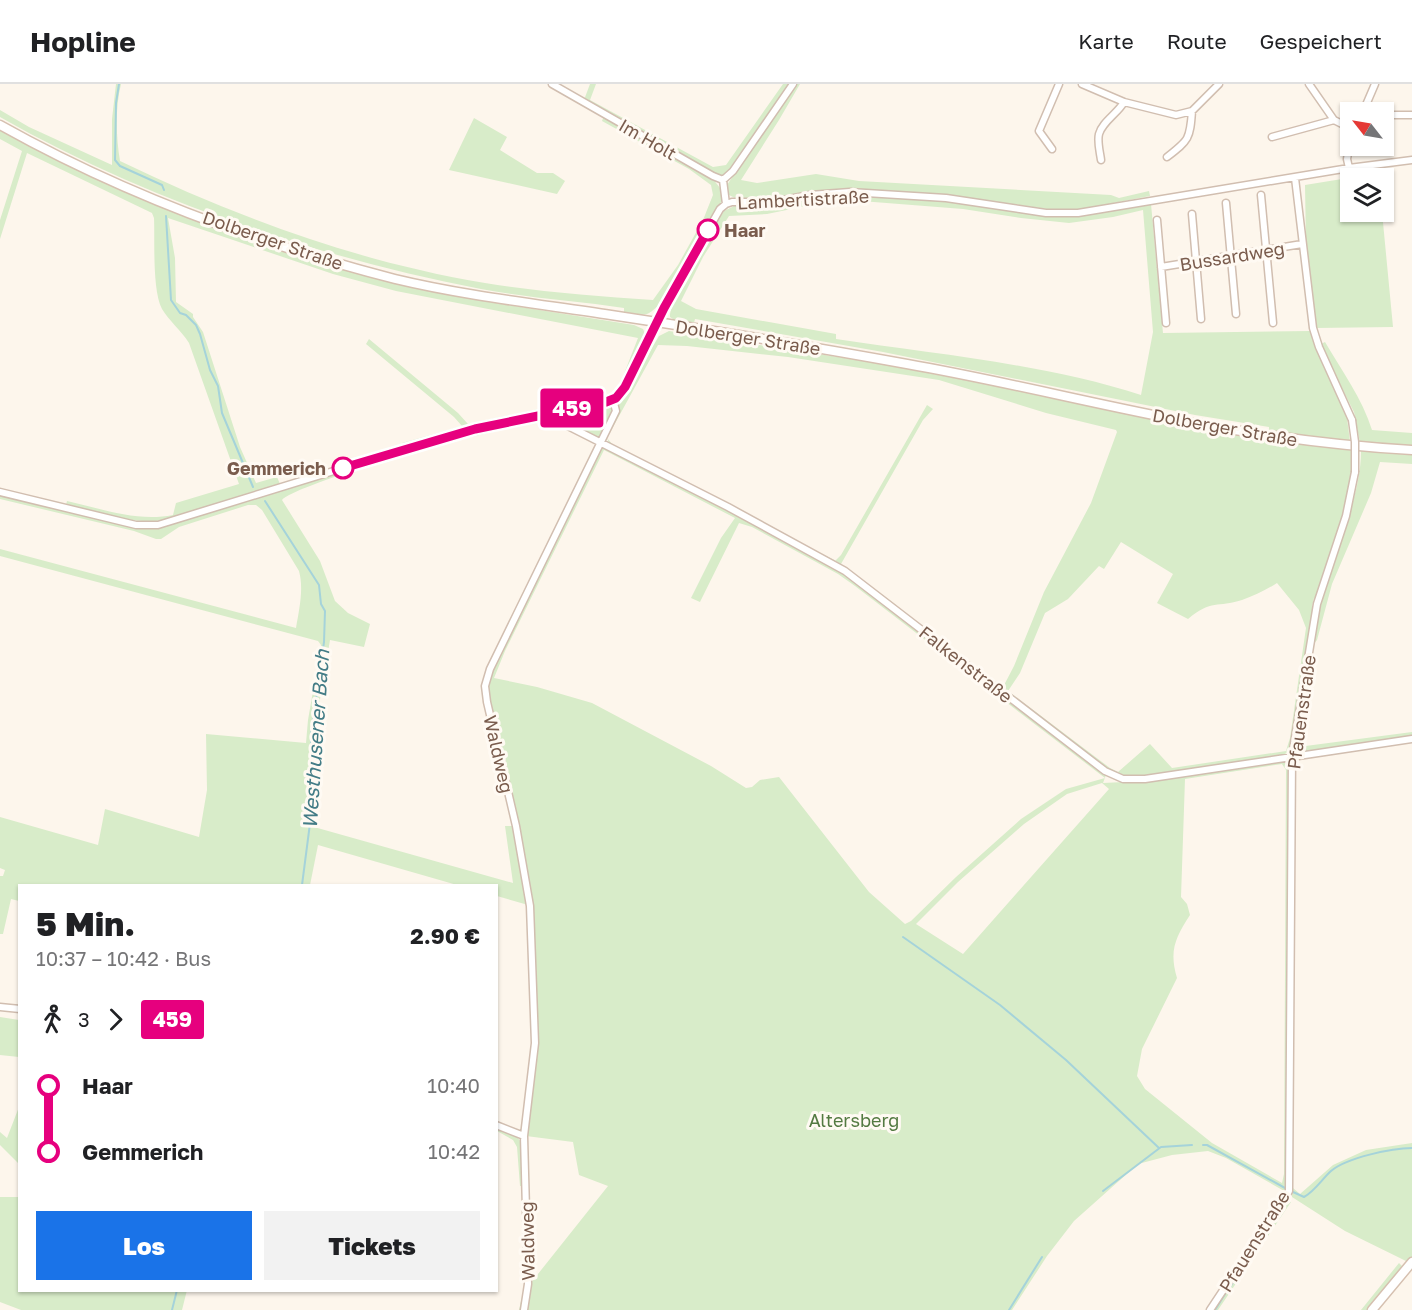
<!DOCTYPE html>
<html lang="de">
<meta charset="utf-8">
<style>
body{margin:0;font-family:"Golos Text",sans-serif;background:#f2f2f2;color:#202124;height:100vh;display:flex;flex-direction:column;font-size:22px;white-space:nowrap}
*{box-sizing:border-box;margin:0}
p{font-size:20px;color:#757577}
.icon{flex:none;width:33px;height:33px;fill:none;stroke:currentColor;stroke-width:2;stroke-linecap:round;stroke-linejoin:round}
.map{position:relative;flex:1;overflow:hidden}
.sheet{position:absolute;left:18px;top:800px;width:480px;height:408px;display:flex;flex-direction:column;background:#fff;border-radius:0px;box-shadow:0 2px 4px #0004}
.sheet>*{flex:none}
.badge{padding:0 12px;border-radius:4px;font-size:21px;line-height:39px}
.needle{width:39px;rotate:301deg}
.fabs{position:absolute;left:1340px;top:18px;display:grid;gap:12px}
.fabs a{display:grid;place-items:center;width:54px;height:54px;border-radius:0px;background:#fff;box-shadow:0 2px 4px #0004;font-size:30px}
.map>.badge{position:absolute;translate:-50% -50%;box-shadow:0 0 0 3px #fff}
.legs{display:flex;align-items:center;gap:9px;height:66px;padding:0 18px;font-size:20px}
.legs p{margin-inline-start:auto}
.headline{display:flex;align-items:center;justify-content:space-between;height:102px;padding:0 18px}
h1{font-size:33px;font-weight:800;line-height:45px}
.button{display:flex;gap:12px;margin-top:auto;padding:12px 18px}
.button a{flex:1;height:69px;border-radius:0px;background:#1a73e8;color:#fff;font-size:24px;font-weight:800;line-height:69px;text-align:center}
.button a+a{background:#f2f2f2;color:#202124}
ul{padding:0 18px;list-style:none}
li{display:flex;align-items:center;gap:21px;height:66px;font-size:22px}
li i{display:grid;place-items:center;width:9px;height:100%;margin:0 8px;background:currentColor}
li i::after{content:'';width:15px;height:15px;margin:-8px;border:4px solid;border-radius:50%;background:#fff}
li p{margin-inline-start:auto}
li:first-child i{background:linear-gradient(#0000 50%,currentColor 0)}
li:last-child i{background:linear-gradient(currentColor 50%,#0000 0)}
header{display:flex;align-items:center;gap:36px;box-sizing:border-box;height:84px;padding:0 30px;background:#fff;border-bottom:2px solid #e0e0e0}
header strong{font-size:28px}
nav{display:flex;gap:33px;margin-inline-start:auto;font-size:21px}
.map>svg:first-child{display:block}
</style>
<header>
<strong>Hopline</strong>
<nav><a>Karte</a><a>Route</a><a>Gespeichert</a></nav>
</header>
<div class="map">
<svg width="1412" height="1226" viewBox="0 0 1412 1226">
<rect width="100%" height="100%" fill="#fdf6ec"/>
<path fill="#d8ecc9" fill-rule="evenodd" d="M116,0H121C115,24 116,53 120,77C236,133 358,178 485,199C540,208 597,212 653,216L678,181L703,136L713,111L711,101L689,85L602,37L604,32L713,95L720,104L722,117C709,137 667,224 647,230C641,232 631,229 624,228V224C577,217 528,214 481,205C316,173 146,116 0,33V26L29,43L112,81V35Z
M590,0H596L590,16L713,83L726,81L783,0H791L731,87L722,92L714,90L584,16Z
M795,0H800L779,36L741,96L757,99L816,90L859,97L1111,111L1119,114L1149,107L1150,112L1077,126L1047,125L948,111L849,105L809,108L774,115L735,114L729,111L727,101Z
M474,34L507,53L500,66L537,89H553L565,97L557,110L449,86Z
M0,46C122,114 261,167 397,199C475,218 555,228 634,241L643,245L645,250C636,274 629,302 606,314L469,344L465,341L462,342V346L403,362L402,359L462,342L454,333L366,260L369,255L458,329L468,340L612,309L620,300L638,254L396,207L333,190L168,134L175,174L176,218L193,230V233L203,248L240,363L256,399L277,393L280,400L164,436C131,441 98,429 66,421L67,417C103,425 137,438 173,431L176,419L239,400L189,259C181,246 169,237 162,225C152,206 155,157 154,134L152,129L27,69L0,155V136L22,67L0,55Z
M1379,89L1380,94H1350V128H1382L1393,243L1316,244L1306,160L1305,101Z
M850,112L946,117L1046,132H1078L1151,120L1163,249L1310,247L1317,265L1346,326L1350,358L1269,348V343L1195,331L883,268L695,235L694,239L673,235L670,233C669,215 712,144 724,127L734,122L774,121L811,113ZM861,117L963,125L1021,134L1069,139L1113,133L1143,126L1153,248L1141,311C1045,280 936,270 836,255V250L696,225L681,217L703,173L729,132L767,130L811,121Z
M669,247L883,280L1230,349L1352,366L1351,388L1353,389L1347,420L1317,513L1314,514L1312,522L1313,528L1290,667L1283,671L1145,693H1122L1108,687L1002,605L1014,582L1044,508L1091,419L1117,348L1116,346L1046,329L939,296L788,273L687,262L658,261L607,354L612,360L835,477L841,471L927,321L933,325L923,336L841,480L896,521L895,522L836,477L610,361L607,354L618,323V318L628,304L659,252ZM1121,458L1173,490L1157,519L1188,535C1212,515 1217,524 1242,516C1254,512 1266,506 1277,499L1299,526L1306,544L1290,654L1286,667L1172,684L1150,660L1118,688L1110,684L1008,607L1020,589L1045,529L1068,515L1099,482L1104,485Z
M1325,258C1342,287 1362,314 1372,346L1412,349V362L1360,359L1354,328L1322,265L1321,260Z
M607,320L611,321L614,326L599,355L558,333L559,330Z
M544,333L551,334L558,340C555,339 552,338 549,338C521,336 298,398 282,416L320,477L335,517L348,529L370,540L364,563L330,556L319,621L316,660L314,743L513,799L505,742H514L488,617V603L492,585L599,366L606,363L727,425L845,490L1106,691L1103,699L1145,697L1283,676L1288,679L1286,1108L1226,1074L1208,1067L1172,1071L1138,1080L1074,1137L1047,1172L1012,1226H519L525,1200H530L608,1102L579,1091L573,1058L526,1052L536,958L528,821L497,812L496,801H457L318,761L310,801H20L19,817L11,815L3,850H0V792H3L5,786L0,784V733L98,761L105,725L199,753L207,706L206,650L306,659L308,636L321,561L318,557L0,472V465L296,544C299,526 304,505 299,487L262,426L256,421H248L179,443L161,455H156L134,447L0,415V411L121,441L155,445L414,365ZM604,366L735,434L721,454L691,514L700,518L739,439L752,443L838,490L855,502L1105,694L1066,705L1021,735L956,793L911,837L905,840L869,808L779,693L760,696L752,703L746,704L711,682L592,619L537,603L494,594L505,567ZM1282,680L1286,686L1284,1090L1282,1099L1212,1059L1145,1005L1137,992L1142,965L1177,894C1169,867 1175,854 1190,831L1187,820L1181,813L1185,695ZM1102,699L1109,705L963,870L916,840L958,798L1024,740L1067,710Z
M1361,367L1412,371V380L1380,378L1371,409L1332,500L1317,556L1312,562C1318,528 1328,495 1339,462C1349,431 1361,399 1361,367Z
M1300,638L1298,663L1412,648V653L1304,669L1298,667L1296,661Z
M0,933L19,936V973L0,971Z
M19,1023L20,1080H19L0,1061V1048L7,1054Z
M496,1043L517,1053L522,1059L524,1102H520L517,1063L513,1056L497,1047Z
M1412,1059V1173L1408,1178L1345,1147L1292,1113V1100L1293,1104L1300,1110L1333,1081L1366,1066Z
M0,1113H19L20,1206H187L182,1226H21L0,1218Z
M1287,1117L1291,1118L1218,1226H1212L1284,1119Z
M1399,1179L1402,1182L1401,1186L1367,1226H1361Z"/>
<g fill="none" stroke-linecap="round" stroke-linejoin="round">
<path stroke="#a5d3da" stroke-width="2" d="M119,0L116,19L115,76L120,82L162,101L164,106
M166,132L171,216L180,229L186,231L196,241L200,250L210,286L218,302L222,329L253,403
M265,417L319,501L321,520L325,527L324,558L311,650L312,724L302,801
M903,853L1000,921L1066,976L1159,1064
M1203,1061H1207L1285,1104
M1103,1107L1161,1063L1192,1061
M1293,1108L1304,1113C1315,1107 1322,1095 1331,1087C1346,1074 1392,1064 1412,1064
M1228,1206L1286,1119
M172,1226L177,1206
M1009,1226L1042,1173
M1215,1226L1225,1210"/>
<g stroke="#d1beb0" stroke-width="9">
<path id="street" d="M552,0L713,92L723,96
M1082,0L1124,18L1176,31L1192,27C1190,55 1189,56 1167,73
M1309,0L1334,36L1350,44
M1366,21L1390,31H1412
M1192,27L1219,0
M1363,28L1375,0
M1272,53L1334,36
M1052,65L1039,47L1059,0
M1101,76C1100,68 1097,58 1099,50C1102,38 1118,29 1124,18
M1349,84L1347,75L1350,58
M1295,94L1313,244L1319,263L1352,336
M723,96L733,87L793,0
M723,96L726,120
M1261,111L1273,239
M1226,119L1236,230
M1192,130L1201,235
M1157,136L1166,239
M1161,183L1302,160
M550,329L558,337L728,423L845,487L1105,687L1123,695H1145L1412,655
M0,408L136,441H158L428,358L475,345L613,315L625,303L664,224L720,125L726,120L732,118H773L810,111L850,108L946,114L1046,129H1078L1349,84L1412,76
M0,923L20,925
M496,1041L524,1052
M524,1226L528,1200L524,1052L535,959L530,822L516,742L487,618L485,602L490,585L616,327L613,315
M1210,1226L1289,1107L1292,672L1317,520L1346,432L1355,388"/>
</g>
<g stroke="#d6c0b0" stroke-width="11">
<path id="secondary" d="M0,41C123,110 259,160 395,195C466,212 539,220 611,231C710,246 809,262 907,280C1004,297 1098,321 1194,339C1266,352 1339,362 1412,366
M1372,1226L1412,1178"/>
</g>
<use href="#street" stroke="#fff" stroke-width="6"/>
<use href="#secondary" stroke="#fff" stroke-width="8"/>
<g stroke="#d1beb0" stroke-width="9" stroke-linecap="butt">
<path id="street-bridge" d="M1352,336L1355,358V388"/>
</g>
<use href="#street-bridge" stroke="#fff" stroke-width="6"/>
</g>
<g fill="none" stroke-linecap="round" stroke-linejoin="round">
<g stroke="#fff" stroke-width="14">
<path id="line-1" d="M343,384L475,345L606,318L616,314L625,303L664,224L708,146"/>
</g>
<use href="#line-1" stroke="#e6007e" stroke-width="9"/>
</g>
<g fill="#fff" stroke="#e6007e" stroke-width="3">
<circle cx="708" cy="146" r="10"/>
<circle cx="343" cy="384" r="10"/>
</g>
<g text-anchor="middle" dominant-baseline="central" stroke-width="6" stroke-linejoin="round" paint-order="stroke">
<g font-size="18" fill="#7a5c4d" stroke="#fffaf3">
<text transform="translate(648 55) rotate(30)">Im Holt</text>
<text transform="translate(803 115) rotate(-3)">Lambertistraße</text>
<text transform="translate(273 156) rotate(19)">Dolberger Straße</text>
<text transform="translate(1232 172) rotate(-9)">Bussardweg</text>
<text transform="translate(748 253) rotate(9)">Dolberger Straße</text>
<text transform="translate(1225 343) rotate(10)">Dolberger Straße</text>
<text transform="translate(966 580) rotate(38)">Falkenstraße</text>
<text transform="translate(1301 628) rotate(-82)">Pfauenstraße</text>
<text transform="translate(499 670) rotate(77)">Waldweg</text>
<text transform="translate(527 1157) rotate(-91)">Waldweg</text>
<text transform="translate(1254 1157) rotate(-58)">Pfauenstraße</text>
</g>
<g font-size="18" font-weight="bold" fill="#7a5c4d" stroke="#fffaf3" text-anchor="start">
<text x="724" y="146">Haar</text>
<text x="326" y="384" text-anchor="end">Gemmerich</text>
</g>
<g font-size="18" fill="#537a41" stroke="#fffaf3">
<text x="854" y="1036">Altersberg</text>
</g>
<g font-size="20" font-style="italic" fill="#437c86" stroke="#fffaf3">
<text transform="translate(315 655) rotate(-86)">Westhusener Bach</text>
</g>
</g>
</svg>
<div class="fabs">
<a><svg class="needle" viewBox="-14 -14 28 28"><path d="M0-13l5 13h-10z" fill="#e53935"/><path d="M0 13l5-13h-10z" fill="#757577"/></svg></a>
<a><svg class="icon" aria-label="layers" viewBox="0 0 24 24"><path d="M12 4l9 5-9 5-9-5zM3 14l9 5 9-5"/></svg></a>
</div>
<b class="badge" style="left:572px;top:324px;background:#e6007e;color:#fff">459</b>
<section class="sheet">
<div class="headline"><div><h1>5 Min.</h1><p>10:37 – 10:42 · Bus</p></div><b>2.90 €</b></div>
<div class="legs"><svg class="icon" aria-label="walk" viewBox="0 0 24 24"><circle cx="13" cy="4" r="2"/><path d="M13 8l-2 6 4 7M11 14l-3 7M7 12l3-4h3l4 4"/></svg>3<svg class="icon" aria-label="forward" viewBox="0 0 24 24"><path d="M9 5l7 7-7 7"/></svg><b class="badge" style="background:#e6007e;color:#fff">459</b></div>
<ul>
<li><i style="color:#e6007e"></i><b>Haar</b><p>10:40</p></li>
<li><i style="color:#e6007e"></i><b>Gemmerich</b><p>10:42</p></li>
</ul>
<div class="button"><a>Los</a><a>Tickets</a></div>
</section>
</div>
